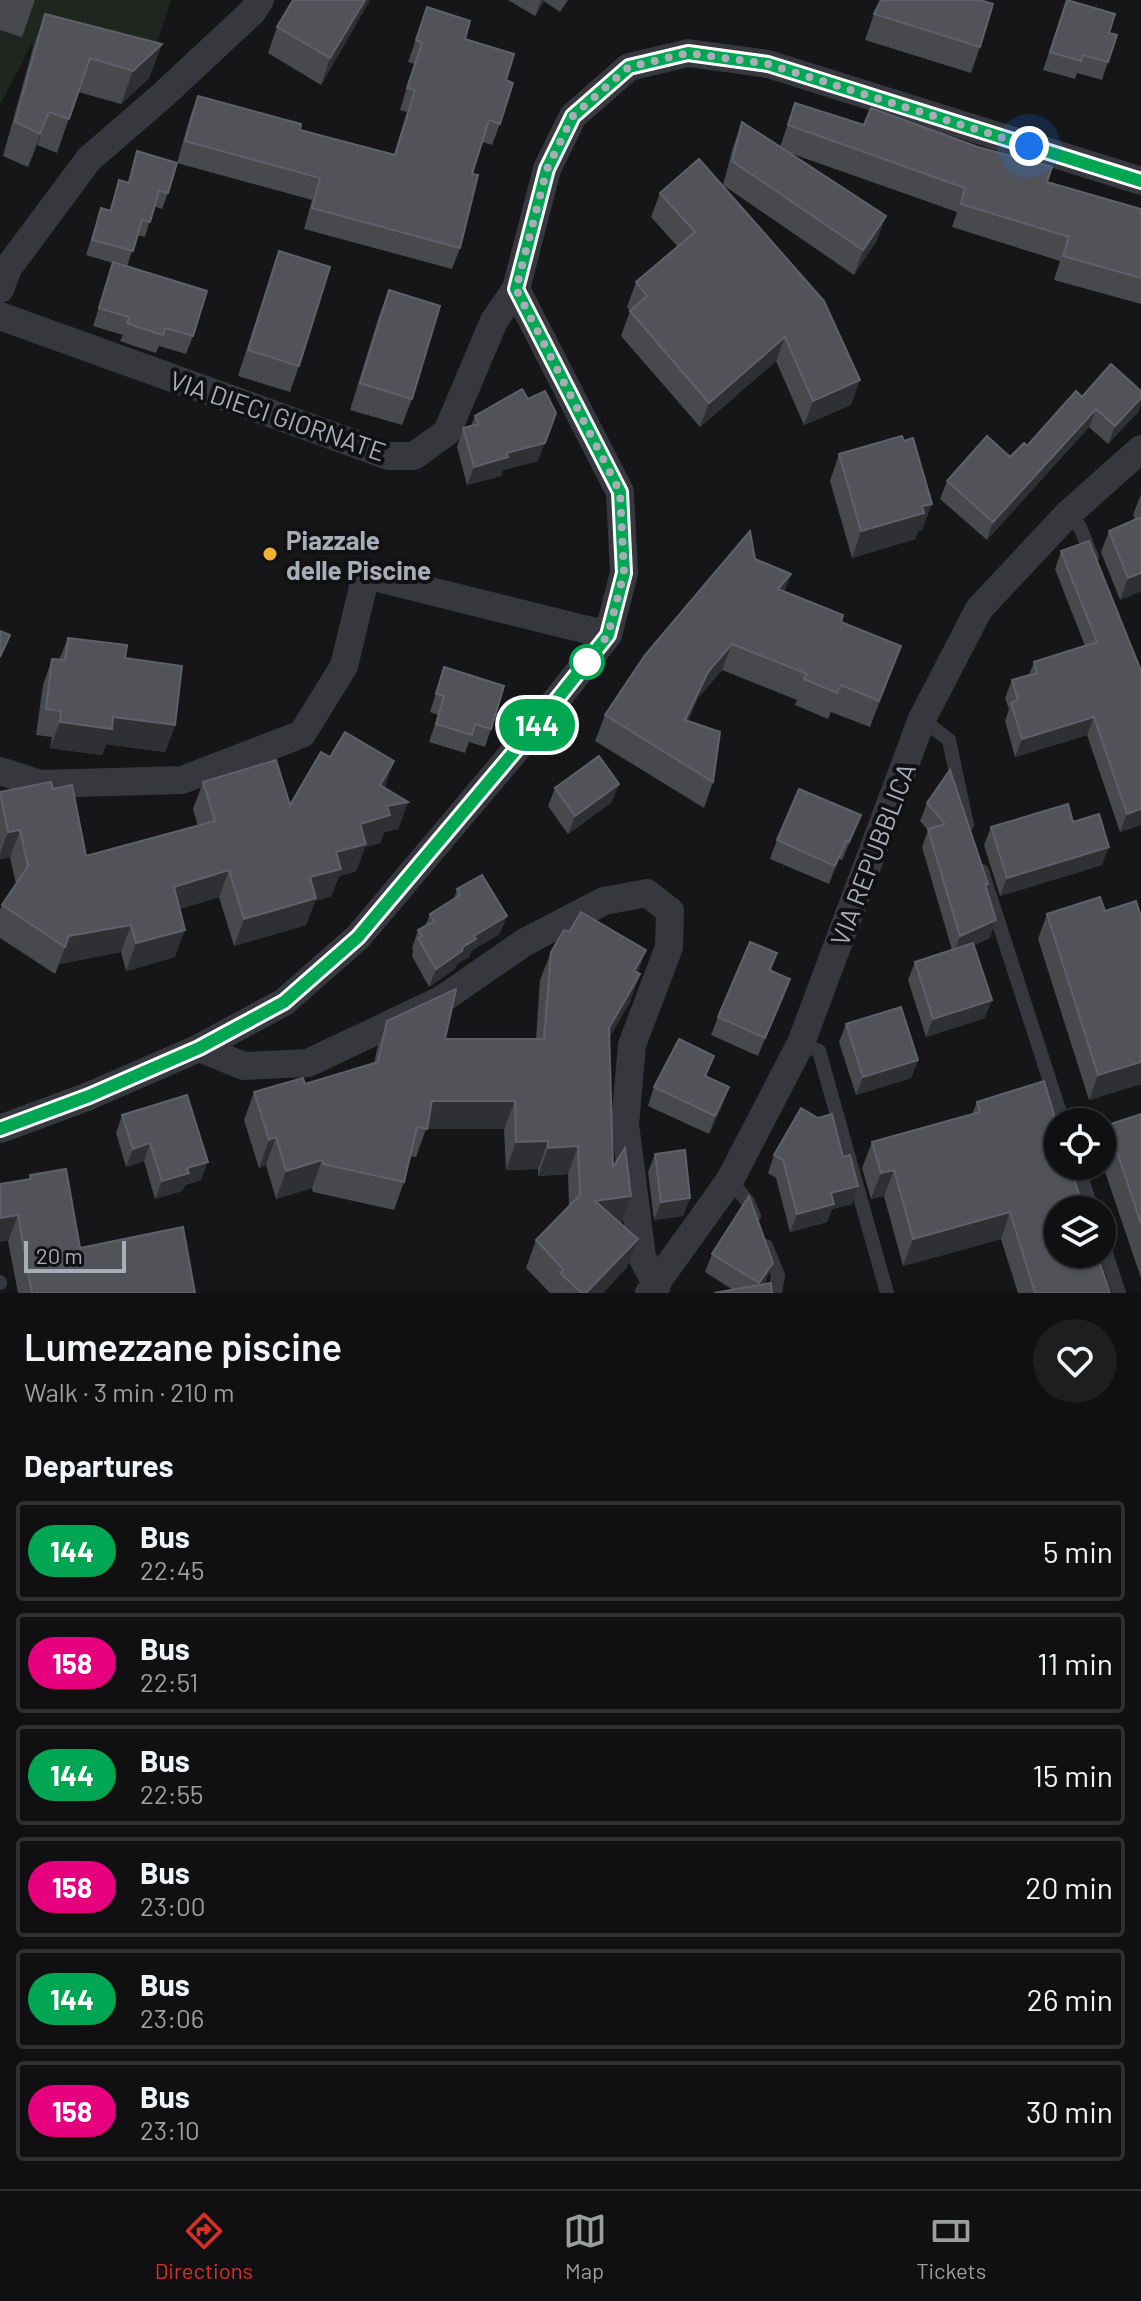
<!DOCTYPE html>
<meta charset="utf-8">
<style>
body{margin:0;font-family:Barlow,sans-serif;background:#1e1e20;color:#f1f3f6;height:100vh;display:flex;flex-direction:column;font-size:30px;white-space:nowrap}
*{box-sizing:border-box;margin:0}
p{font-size:26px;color:#9c9d9f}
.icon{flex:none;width:44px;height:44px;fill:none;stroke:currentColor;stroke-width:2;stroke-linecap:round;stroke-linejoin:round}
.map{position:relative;height:1293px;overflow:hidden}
.drawer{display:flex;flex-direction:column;background:#101012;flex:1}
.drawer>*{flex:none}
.badge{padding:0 16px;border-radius:26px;font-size:28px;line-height:52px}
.fabs{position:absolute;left:1044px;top:1108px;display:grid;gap:16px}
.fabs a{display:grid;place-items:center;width:72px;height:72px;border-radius:50%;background:#101012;box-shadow:0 2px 6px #0004,0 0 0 2px #303032;font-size:40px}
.scale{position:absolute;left:24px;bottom:20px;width:102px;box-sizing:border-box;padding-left:8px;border:4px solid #a8adb8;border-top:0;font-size:22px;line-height:28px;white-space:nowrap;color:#a8adb8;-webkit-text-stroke:6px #111113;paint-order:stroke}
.you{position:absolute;width:40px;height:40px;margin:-20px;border:6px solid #fff;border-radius:50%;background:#1a73e8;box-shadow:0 0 0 12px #1a73e833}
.map>.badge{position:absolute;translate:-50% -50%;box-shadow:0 0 0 4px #fff}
h2{padding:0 24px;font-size:30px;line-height:72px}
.round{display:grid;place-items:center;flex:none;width:84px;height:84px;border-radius:42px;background:#1e1e20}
.overview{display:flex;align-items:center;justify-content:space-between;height:136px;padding:0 24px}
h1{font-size:38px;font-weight:600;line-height:60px}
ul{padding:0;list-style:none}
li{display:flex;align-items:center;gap:24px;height:100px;margin:0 16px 12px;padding:0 8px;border:4px solid #303032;border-radius:8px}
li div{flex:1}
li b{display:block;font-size:30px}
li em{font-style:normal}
li .badge{min-width:88px;font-weight:700;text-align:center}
.dock{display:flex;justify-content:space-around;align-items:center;height:112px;border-top:2px solid #303032;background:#101012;font-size:22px;color:#9c9d9f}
.dock a{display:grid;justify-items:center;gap:4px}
.dock .active{color:#d93025}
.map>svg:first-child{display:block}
</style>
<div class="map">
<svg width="1141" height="1293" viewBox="0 0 1141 1293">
<rect width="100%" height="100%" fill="#161618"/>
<path fill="#1e261f" d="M0,0H171L147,75L31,45L0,105Z"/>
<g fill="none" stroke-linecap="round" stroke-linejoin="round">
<path stroke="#37383d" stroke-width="14" d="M1068,514L1080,527L1092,557
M922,719L949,740L967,825
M982,871L1063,1122
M801,1043L819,1051L887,1293
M1078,1166L1092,1210
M730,1180L748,1202L754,1216
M1102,1241L1119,1293
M766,1246L778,1275L775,1293
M0,1283V1282"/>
<path stroke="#37383d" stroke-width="28" d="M0,289L8,268L89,159L163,95L252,12L260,0
M0,316L389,456H414L447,432L494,321L516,289
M0,771L41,784L182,780L302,734L344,666L366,575L608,635
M199,1048L244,1066L308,1063L441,1000L525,942L604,901L647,893L670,911L669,947L632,1045L625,1124L642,1257L657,1285
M0,1129L89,1096L199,1048L284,1002L358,937L535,727L608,635L624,573L620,492L516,289L547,169L573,116L629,67L688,53L768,64L1141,181
M649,1293L730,1180L801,1043L922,719L979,609L1068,514L1141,449"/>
</g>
<path fill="#47494d" d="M0,0H35L22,37L0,30Z
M370,0L321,85L268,53L277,27Z
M508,0H568L560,12L544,1L535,16Z
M427,7L465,39L506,80L500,124L492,145L482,142L472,174L460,248L452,269L304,229L312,200L177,163L190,117L198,96L300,130L394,154L407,112L400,110L414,64L408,62Z
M45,14L162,44L149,78L121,104L78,92L57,153L37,145L28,167L3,156L33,48Z
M874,14L980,47L971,73L865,40Z
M1061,17L1109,33L1108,62L1102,80L1077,73L1075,79L1043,70Z
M795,103L1047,182L1141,209V304L1054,280L1060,261L952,227L957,212L787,152L877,240L854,275L723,185L733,147L742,122L780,147Z
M137,151L168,193L162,209L154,206L145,237L137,235L127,267L193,336L186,354L159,346L156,353L131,345L120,341L123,335L93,326L113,263L86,255L101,208L109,211L119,180L128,182Z
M660,193L851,405L804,425L776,361L700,427L621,336L630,311L627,307L636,282L678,247L651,217Z
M279,251L299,366L290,392L238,376Z
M389,290L412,399L402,425L350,410L379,316Z
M1141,391V403L1138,412L1108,444L1089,427L987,540L940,499L947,481L1010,457L1027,446L1082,397Z
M475,416L538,461L503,470L501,476L467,485L457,447L463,428L471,426Z
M839,454L922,530L918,531L915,539L852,558L830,481Z
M1141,494V591L1120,600L1101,552L1109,531L1135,519L1133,515Z
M1061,551L1141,671V825L1120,832L1087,735L1015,757L1005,721L1009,709L1005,698L1012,680L1029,675L1034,662L1085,646L1055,569Z
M755,559L791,574L784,592L841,622L901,646L870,727L831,712L828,719L795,705L797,700L722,670L698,698L688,721L713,782L704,808L595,741L605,715Z
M68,638L125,658L175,725L165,752L106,744L102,755L50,748L52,737L36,735L43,685L52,659L59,660Z
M444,667L491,729L485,747L469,742L465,753L429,742L438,715L430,712Z
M330,757L394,761L384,788L408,802L398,829L384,832L380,843L365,847L356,871L339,876L331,896L315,901L306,925L234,946L219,897L180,909L175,957L126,971L121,952L59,964L55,974L0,938V909L16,884L10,857L0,859V792L53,789L86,856L198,826L193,809L203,782L290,805Z
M950,770L988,884L986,888L990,938L974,945L985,1018L926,1037L908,980L915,962L952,950L922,847L928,830L920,821L927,803Z
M555,788L612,802L568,834L548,806Z
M1073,822L1102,865L1000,896L984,845L991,827Z
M854,833L842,860L839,859L829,884L770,859L777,840Z
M457,889L500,934L471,951L469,957L457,964L455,969L429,987L412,956L413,951L412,948L418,930L425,926L430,914L454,899Z
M1047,914L1141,917V1084L1089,1100L1038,939Z
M551,952L638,973L630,1002L609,1038L613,1167L631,1196L621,1224L627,1267L603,1293H550L526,1268L536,1240L569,1206L568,1174L538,1176V1169L506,1170L504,1129H426L416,1157L410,1156L404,1182L394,1210L313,1192L312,1188L276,1199L266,1165L259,1168L244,1120L254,1092L305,1084L374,1064L377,1049L387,1021L445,1039H536L540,980Z
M777,953L771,971L790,979L758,1056L711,1035L718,1017Z
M846,1024L918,1060L911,1078L856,1095L839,1042Z
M707,1076L722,1106L709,1134L648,1106L654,1087Z
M977,1102L1110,1293H1018L1001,1239L903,1266L884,1196L871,1199L862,1168L872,1142L972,1114Z
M1141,1114V1278L1102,1163V1141L1108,1125Z
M122,1115L201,1180L185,1185L182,1191L155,1199L144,1161L126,1167L116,1133Z
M655,1154L690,1198L683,1216L654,1220L648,1172Z
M774,1155L843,1157L858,1186L852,1204L832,1209L827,1222L790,1232L776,1178L768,1173Z
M30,1175L80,1248L195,1293H18L8,1241Z
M712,1254L773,1263L764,1284L733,1290L705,1272Z"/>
<path fill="#2f3033" d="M365,0H370L321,85L330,58Z
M541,0H544L535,16Z
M162,44L149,78L121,104L133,71Z
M49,112L37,145L28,167L40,134Z
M886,216L877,240L854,275L863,250Z
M785,337L776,361L700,427L709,403Z
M860,380L851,405L804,425L813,401Z
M1141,398V403L1138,412L1108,444L1115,426Z
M1096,409L1089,427L987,540L993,522Z
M556,413L538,461L503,470L501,476L467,485L474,467L507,453Z
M932,504L922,530L918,531L915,539L852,558L861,531L922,506Z
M1141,573V591L1120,600L1128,578Z
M791,574L781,600L778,589Z
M732,644L722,670L698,698L676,746L685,720L708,672Z
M113,717L175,725L165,752L106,744L102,755L50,748L60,722Z
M1094,717L1087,735L1015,757L1022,739Z
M394,761L384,788L380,785Z
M619,784L612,802L568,834L575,816Z
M408,802L398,829L384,832L380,843L365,847L356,871L339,876L331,896L315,901L306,925L234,946L244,919L310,877L360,824L387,806Z
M1141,809V825L1120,832L1127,814Z
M861,815L854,833L842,860L849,842Z
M20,830L10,857L0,859V853L8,832Z
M846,841L839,859L829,884L835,866Z
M1109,847L1102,865L1000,896L1007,878Z
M229,870L219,897L164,914L174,887Z
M507,916L500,934L471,951L469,957L457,964L455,969L429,987L436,969L463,947L474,936Z
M996,920L990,938L954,954L960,936Z
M131,925L121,952L59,964L55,974L69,936Z
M185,930L175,957L126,971L136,943Z
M646,950L636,978L634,971Z
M640,974L630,1002L599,1056L609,1028Z
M790,979L784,997L758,1056L765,1038Z
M992,1000L985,1018L926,1037L933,1019Z
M918,1060L911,1078L856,1095L863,1077Z
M1141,1062V1084L1089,1100L1098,1075Z
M729,1087L722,1106L709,1134L715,1116Z
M432,1101H515L504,1129H426Z
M276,1137L266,1165L259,1168L269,1140Z
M548,1141L538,1169L506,1170L516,1142Z
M150,1143L144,1161L126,1167L133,1149Z
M578,1146L568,1174L538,1176L548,1148Z
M322,1160L312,1188L276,1199L286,1171Z
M208,1162L201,1180L185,1185L182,1191L155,1199L162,1181L187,1168Z
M894,1170L884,1196L871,1199L881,1173Z
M858,1186L852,1204L832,1209L827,1222L790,1232L797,1214L831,1193Z
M631,1196L621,1224L595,1201Z
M690,1198L683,1216L654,1220L661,1202Z
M1010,1212L1001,1239L903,1266L913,1239Z
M18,1215L8,1241L0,1242V1218Z
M638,1239L627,1267L603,1293H586Z
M773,1263L766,1281L758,1293H755L759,1283Z"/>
<path fill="#525359" stroke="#5f6168" stroke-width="2" d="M293,0H365L330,58L277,27Z
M881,0H980L993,4L980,47L874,14Z
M1067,0L1115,14L1109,33L1117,35L1108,62L1083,55L1081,61L1050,52Z
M427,7L470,21L465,39L514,54L506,80L513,83L500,124L489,120L472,174L478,175L460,248L312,208L320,178L185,141L198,96L301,124L300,130L395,155L415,90L407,88L422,43L416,40Z
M45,14L162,44L133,71L90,58L69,119L49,112L40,134L15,122Z
M795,103L864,125L871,108L978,147L1052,167L1047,182L1141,209V278L1063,256L1069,237L961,204L965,188L788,125Z
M742,122L886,216L863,250L732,161Z
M137,151L177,163L168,193L159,191L150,222L142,220L133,251L92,240L101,208L111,211L119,180L129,183Z
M699,159L824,301L860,380L813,401L785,337L709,403L630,311L647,296L636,282L695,232L660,193Z
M279,251L330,267L299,366L248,350Z
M113,262L207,291L193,336L165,328L163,335L137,327L127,323L129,317L99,308Z
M389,290L440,306L412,399L360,383Z
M1111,364L1141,391V398L1115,426L1096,409L993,522L947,481L987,436L1010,457L1024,443L1027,446L1076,391L1082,397Z
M522,389L528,399L545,391L556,413L545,443L507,453L508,457L474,467L463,428L479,424L475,416Z
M902,436L904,441L913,438L932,504L922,506L924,513L861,531L839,454Z
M1141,517V573L1128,578L1109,531Z
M750,531L755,559L791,574L778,589L843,615L841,622L901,646L879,701L841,685L837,693L804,679L807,674L732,644L708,672L685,720L720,732L713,782L605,715L645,655Z
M1089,541L1141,671V809L1127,814L1094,717L1022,739L1011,703L1018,700L1012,680L1037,673L1034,662L1097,642L1061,551Z
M0,631L10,635L0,657Z
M68,638L127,645L125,658L182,666L175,725L113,717L112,729L60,722L61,711L46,709L52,659L65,660Z
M444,667L504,686L491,729L475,724L472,735L436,724L444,696L436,694Z
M345,732L394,761L380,785L408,802L387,806L390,815L360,824L366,844L336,852L341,869L310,877L316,898L244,919L229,870L174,887L185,930L136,943L131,925L69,936L65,947L2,905L28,866L20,830L8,832L0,792L51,782L53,789L72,785L86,856L215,821L203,782L276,760L290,805L321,752L330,757Z
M599,756L619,784L575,816L555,788Z
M950,770L988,884H985L996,920L960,936L928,829L945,824L927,803Z
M799,789L861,815L849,842L846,841L835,866L777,840Z
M1068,804L1073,822L1099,814L1109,847L1007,878L991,827Z
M482,875L507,916L474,936L476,939L463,947L462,951L436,969L418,938L422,936L418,930L434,921L430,914L460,895L457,889Z
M1100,897L1105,911L1136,901L1141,917V1062L1098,1075L1047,914Z
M581,912L646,950L634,971L640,974L609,1028L613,1167L625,1148L631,1196L595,1201L638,1239L586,1293H582L561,1274L563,1269L536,1240L580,1195L578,1146L548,1148V1141L516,1142L515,1101H432L427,1129L417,1127L404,1182L323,1164L322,1160L286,1171L276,1137L269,1140L254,1092L303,1078L305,1084L378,1062L387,1021L456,989L445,1039H544L551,952L564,930L569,932Z
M750,942L777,953L769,970L790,979L765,1038L718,1017Z
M973,943L992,1000L933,1019L915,962Z
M901,1007L918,1060L863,1077L846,1024Z
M679,1039L714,1056L705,1076L729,1087L715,1116L654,1087Z
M1044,1081L1058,1128V1166H1070L1084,1210H1058V1254H1097L1110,1293H1035L1010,1212L913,1239L894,1170L881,1173L872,1142L980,1112L977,1102Z
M187,1095L208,1162L187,1168L189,1173L162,1181L150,1143L133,1149L122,1115Z
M801,1108L818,1118L832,1114L843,1157L850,1155L858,1186L831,1193L834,1204L797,1214L783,1160L774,1155Z
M1141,1114V1224L1108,1125Z
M685,1150L690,1198L661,1202L655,1154Z
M66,1169L80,1248L183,1227L195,1293H32L18,1215L0,1218V1184L31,1179L30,1175Z
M749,1196L773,1263L759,1283L712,1254Z
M771,1283L772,1293H714Z"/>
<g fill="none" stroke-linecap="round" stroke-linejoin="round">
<g stroke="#fff" stroke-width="18">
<path id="line" d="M0,1129L89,1096L199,1048L284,1002L358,937L535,727L608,635L624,573L620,492L516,289L547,169L573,116L629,67L688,53L768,64L1141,181"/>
</g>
<use href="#line" stroke="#00a651" stroke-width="12"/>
<path stroke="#a8adb8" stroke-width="8" stroke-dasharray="0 14.4" d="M587,662L608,635L624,573L620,492L516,289L547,169L573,116L629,67L688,53L768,64L1029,146"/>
</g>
<circle fill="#f2b134" stroke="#111113" stroke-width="3" cx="270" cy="554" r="8"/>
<circle fill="#fff" stroke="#00a651" stroke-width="4" cx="587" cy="662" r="16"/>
<g text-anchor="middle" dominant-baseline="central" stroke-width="8" stroke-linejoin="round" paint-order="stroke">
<g font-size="26" fill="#a8adb8" stroke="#111113">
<text transform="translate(278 415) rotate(19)">VIA DIECI GIORNATE</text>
<text transform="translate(872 854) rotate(-69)">VIA REPUBBLICA</text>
</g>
<g font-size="26" font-weight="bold" fill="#a8adb8" stroke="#111113" text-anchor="start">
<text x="286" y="539">Piazzale<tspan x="286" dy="30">delle Piscine</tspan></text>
</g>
</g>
</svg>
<div class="fabs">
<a><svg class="icon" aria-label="locate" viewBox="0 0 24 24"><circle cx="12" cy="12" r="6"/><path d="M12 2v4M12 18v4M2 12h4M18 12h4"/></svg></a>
<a><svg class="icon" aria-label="layers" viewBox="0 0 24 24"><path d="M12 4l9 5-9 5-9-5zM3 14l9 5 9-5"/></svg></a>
</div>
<div class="scale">20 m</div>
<div class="you" style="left:1029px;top:146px"></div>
<b class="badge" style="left:537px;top:725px;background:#00a651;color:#fff">144</b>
</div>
<section class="drawer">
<div class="overview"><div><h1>Lumezzane piscine</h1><p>Walk · 3 min · 210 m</p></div><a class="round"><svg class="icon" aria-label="heart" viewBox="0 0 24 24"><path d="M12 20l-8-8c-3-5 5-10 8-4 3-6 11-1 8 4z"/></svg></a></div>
<h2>Departures</h2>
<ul>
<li><span class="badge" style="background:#00a651;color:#fff">144</span><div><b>Bus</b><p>22:45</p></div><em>5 min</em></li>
<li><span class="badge" style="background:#e6007e;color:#fff">158</span><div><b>Bus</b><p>22:51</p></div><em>11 min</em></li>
<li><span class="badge" style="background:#00a651;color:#fff">144</span><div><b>Bus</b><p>22:55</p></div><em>15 min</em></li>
<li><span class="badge" style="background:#e6007e;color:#fff">158</span><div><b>Bus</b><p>23:00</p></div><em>20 min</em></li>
<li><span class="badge" style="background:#00a651;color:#fff">144</span><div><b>Bus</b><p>23:06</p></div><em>26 min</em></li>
<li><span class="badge" style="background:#e6007e;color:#fff">158</span><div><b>Bus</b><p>23:10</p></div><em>30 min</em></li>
</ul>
</section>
<nav class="dock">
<a class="active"><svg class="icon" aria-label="directions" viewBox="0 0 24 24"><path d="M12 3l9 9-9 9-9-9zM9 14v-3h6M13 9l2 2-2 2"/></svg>Directions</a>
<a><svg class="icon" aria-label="map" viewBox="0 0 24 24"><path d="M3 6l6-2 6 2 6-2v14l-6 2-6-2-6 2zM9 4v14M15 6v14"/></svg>Map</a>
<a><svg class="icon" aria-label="tickets" viewBox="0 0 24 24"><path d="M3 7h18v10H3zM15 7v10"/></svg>Tickets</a>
</nav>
